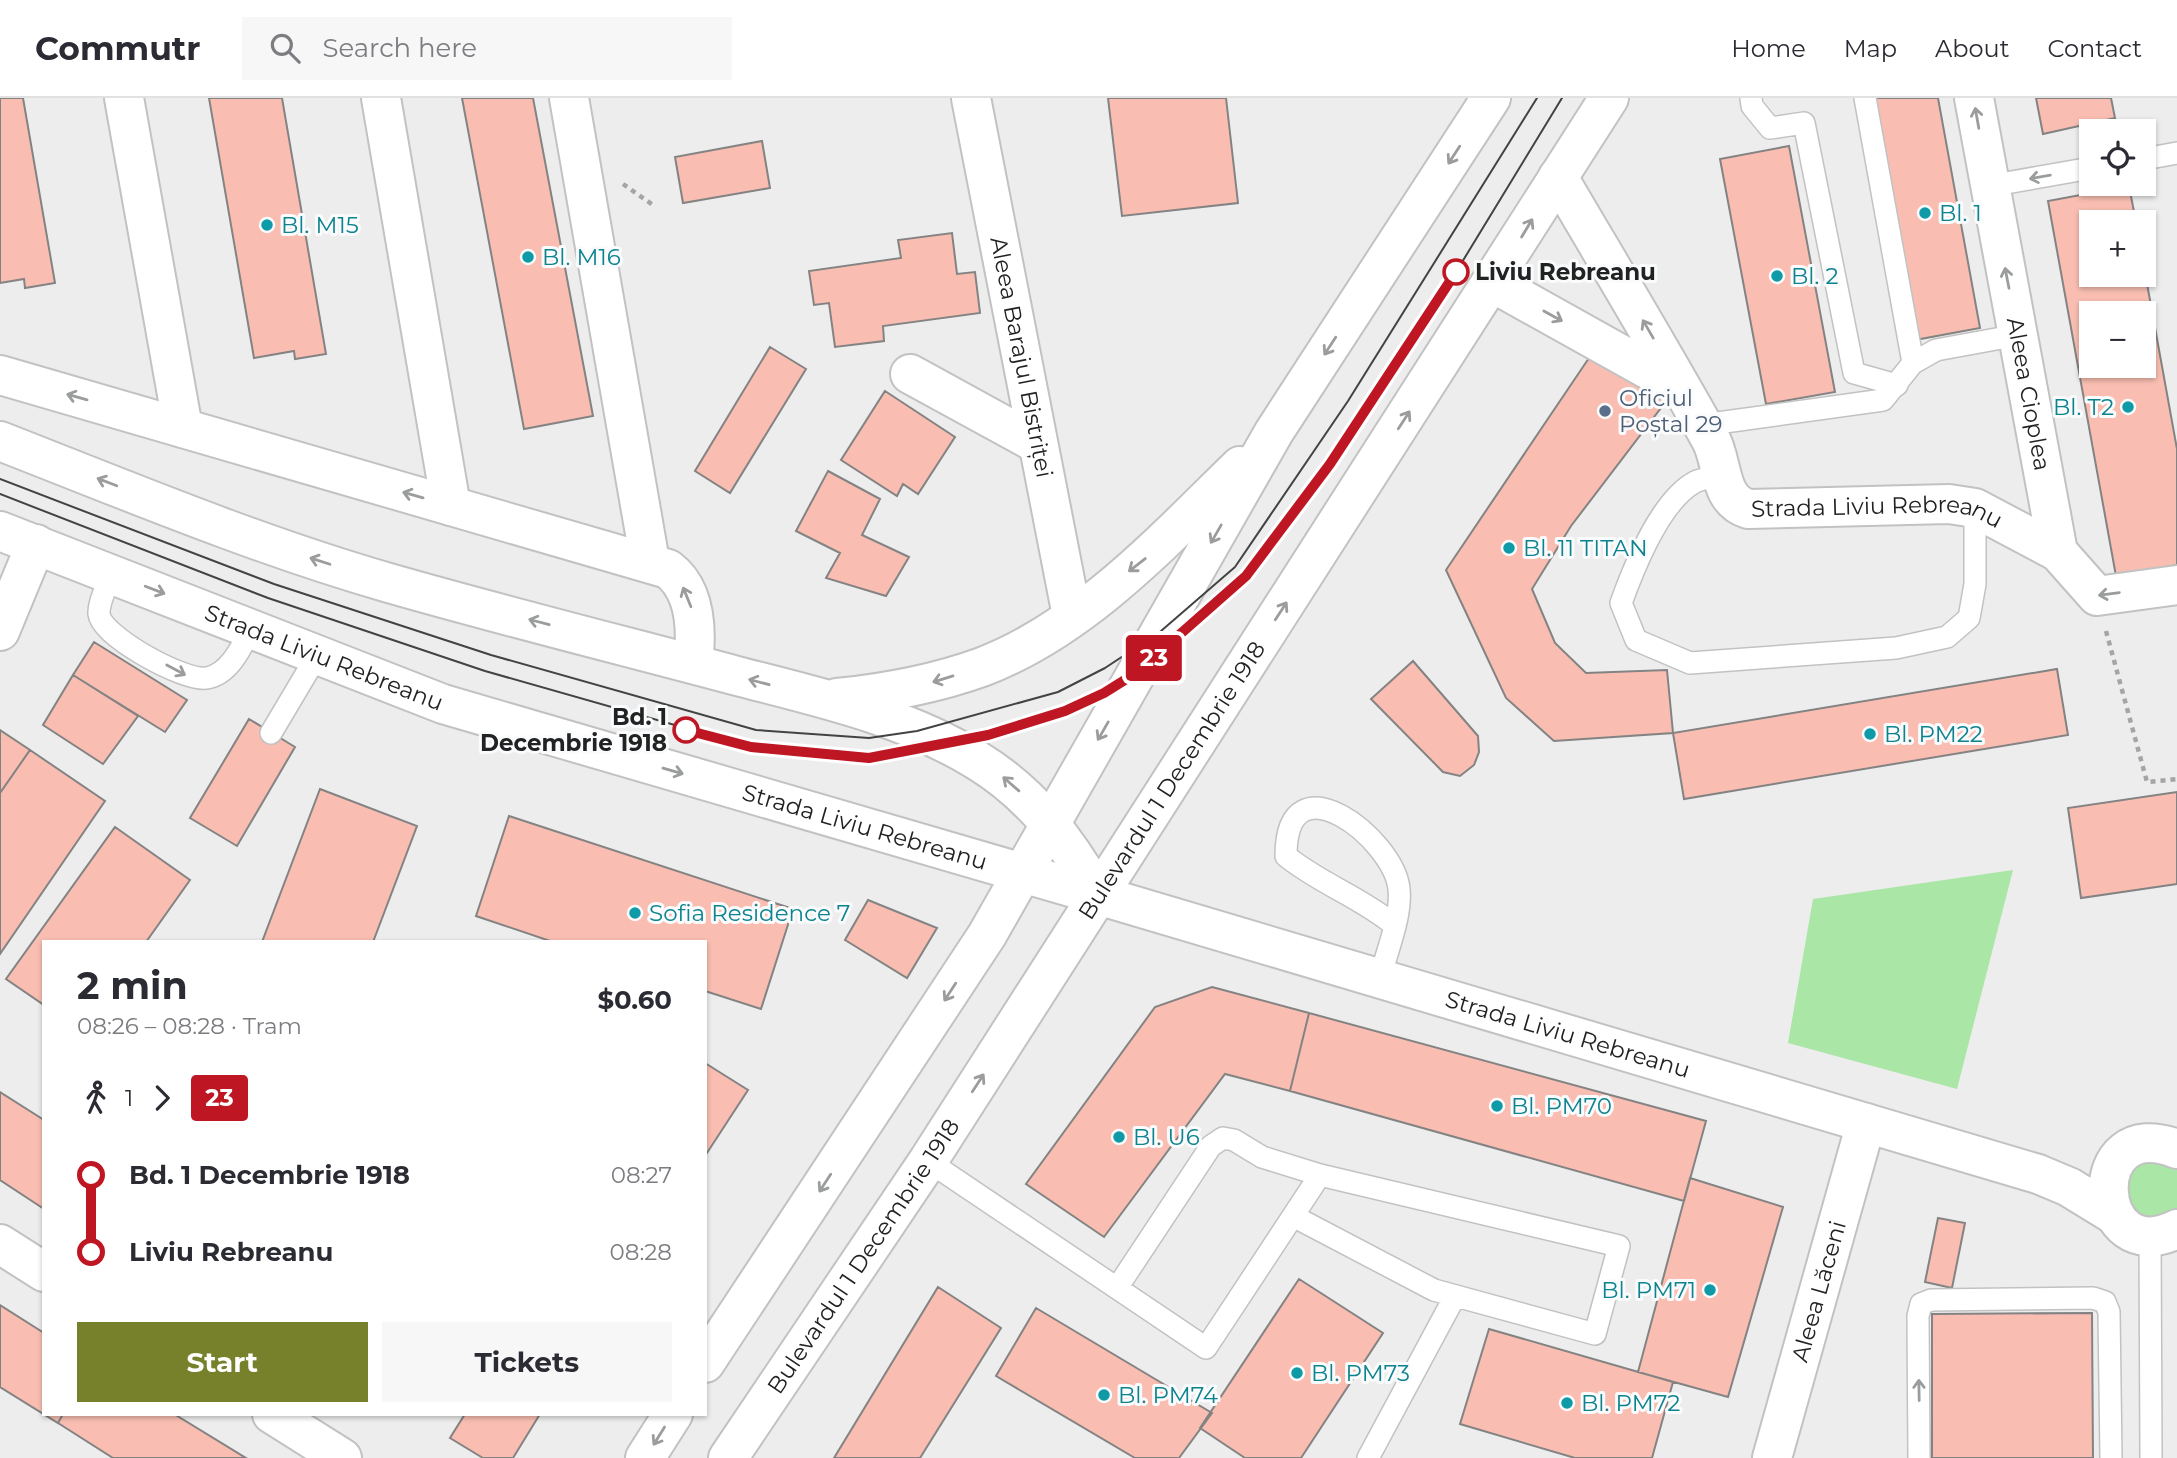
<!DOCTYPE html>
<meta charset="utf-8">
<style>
body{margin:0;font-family:Montserrat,sans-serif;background:#f7f7f7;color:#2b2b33;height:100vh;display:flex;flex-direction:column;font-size:26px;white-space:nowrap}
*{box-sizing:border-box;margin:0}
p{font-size:23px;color:#7c7c81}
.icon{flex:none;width:38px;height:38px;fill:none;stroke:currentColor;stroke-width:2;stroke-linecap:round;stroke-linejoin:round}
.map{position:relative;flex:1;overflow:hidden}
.details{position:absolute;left:42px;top:842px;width:665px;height:476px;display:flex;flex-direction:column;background:#fff;border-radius:0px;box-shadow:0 2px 5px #0004}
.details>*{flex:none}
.badge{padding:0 14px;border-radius:5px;font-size:24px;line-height:46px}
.buttons{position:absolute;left:2079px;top:21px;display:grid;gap:14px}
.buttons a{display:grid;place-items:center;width:77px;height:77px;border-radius:0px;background:#fff;box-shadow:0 2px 5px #0004;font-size:35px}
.map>.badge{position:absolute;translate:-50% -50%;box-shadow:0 0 0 4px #fff}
.legs{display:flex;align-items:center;gap:10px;height:77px;padding:0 35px;font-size:23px}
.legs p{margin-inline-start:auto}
.overview{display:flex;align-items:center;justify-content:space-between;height:119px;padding:0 35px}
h1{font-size:38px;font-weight:700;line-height:52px}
.cta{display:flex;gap:14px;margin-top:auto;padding:14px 35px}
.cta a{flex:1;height:80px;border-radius:0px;background:#77802b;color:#fff;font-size:28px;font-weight:700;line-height:80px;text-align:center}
.cta a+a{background:#f7f7f7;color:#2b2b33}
ul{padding:0 35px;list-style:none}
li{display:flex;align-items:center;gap:24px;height:77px;font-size:26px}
li i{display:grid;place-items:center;width:10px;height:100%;margin:0 9px;background:currentColor}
li i::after{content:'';width:18px;height:18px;margin:-9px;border:5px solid;border-radius:50%;background:#fff}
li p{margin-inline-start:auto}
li:first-child i{background:linear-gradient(#0000 50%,currentColor 0)}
li:last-child i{background:linear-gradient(currentColor 50%,#0000 0)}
header{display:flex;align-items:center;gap:42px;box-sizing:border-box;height:98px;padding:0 35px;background:#fff;border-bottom:2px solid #e1e1e2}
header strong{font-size:33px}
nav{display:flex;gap:38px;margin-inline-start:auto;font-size:24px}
.search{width:490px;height:63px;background:#f7f7f7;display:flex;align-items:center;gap:18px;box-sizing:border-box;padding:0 24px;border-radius:0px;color:#7c7c81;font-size:26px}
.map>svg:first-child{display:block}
</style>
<header>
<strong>Commutr</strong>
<div class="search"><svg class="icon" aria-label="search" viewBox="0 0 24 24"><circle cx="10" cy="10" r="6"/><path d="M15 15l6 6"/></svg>Search here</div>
<nav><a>Home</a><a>Map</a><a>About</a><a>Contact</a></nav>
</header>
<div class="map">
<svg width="2177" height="1360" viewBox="0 0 2177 1360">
<rect width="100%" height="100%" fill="#ededee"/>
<path fill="#aae6a5" d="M2013,772L1957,991L1788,945L1813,801Z
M2135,1062L2177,1064V1117L2166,1124L2133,1118L2121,1079Z"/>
<path fill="#f9beb1" stroke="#848383" stroke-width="2" fill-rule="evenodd" d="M0,0H23L55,185L25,190L24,181L0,185Z
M209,0H282L326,256L295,261L294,253L254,260Z
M462,0H533L593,318L524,331Z
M1108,0H1226L1238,105L1122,118Z
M1870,0H1938L1980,230L1915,242Z
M2036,0H2111L2115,20L2043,36Z
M762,43L770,90L683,105L675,59Z
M1789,48L1835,294L1766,306L1720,61Z
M2129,88L2136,124H2091V177H2144V169L2177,351V467L2116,478L2048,103ZM2091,215H2144V268H2091Z
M952,135L957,176L975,174L980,215L883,228L884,243L835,249L829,205L814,207L809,173L901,160L898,142Z
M770,249L806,271L730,395L695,373Z
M1593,254L1667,302L1571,428L1532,491L1555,545L1586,575L1667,572L1673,635L1554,643L1506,600L1446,472Z
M885,293L955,339L918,396L903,386L897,398L841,362Z
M828,373L880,401L862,437L909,459L886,498L826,480L840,455L796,433Z
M94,544L187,602L165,634L73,577Z
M1413,563L1478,638L1479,654L1474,667L1460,678L1443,674L1371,601Z
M2057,571L2068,637L1684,701L1673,635Z
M73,577L138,618L103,666L43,627Z
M249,621L295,649L237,748L190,720Z
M0,632L30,652L0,695Z
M30,652L105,703L0,856V695Z
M320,691L417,728L373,844H262Z
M2177,694V786L2081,800L2068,710Z
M509,718L793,811L761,911L705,893V844H553L476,818Z
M115,729L190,782L146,844H44V907L6,881Z
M868,802L937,830L907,880L845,842Z
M1212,889L1309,915L1290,993L1225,976L1104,1139L1026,1086L1155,909Z
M1309,915L1706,1023L1684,1103L1290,993Z
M705,965L748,992L705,1058Z
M0,994L44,1022V1111L0,1082Z
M1690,1080L1783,1109L1728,1299L1638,1274Z
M1938,1120L1965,1125L1952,1190L1925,1184Z
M1299,1181L1383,1235L1301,1360H1245L1200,1330Z
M938,1189L1001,1230L920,1360H834Z
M0,1207L44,1235V1316H63L58,1325L0,1289Z
M1036,1210L1212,1315L1179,1360H1135L996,1278Z
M2092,1215L2093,1360H1932V1216Z
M1489,1231L1673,1284L1652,1360H1575L1460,1326Z
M63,1316H174L246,1360H113L58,1325Z
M465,1316H540L513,1360H483L450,1340Z"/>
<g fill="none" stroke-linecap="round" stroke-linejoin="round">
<g stroke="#c2c2c3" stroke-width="24">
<path id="lane" d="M1751,0L1752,8L1770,30L1804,25L1854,275L1897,287
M1865,0L1913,265
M2144,61L2177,55
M1989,88L2091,70
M1703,327L1883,302L1913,265L1936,252L2018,237
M1722,378C1714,380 1703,380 1695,384C1660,403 1634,469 1621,505L1636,542L1690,565L1896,550L1947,539L1969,520L1975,486V410
M111,474C108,486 98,505 99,516C102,539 185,584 207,580C230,576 242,548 252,529
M271,635L318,556
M1380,881C1386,854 1402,819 1399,791C1394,741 1286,656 1286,758C1319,785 1360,799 1393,826
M928,1063L1206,1250L1320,1077
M2150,1138L2151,1360
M1117,1190L1211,1048L1223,1040L1234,1042L1262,1059L1320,1077L1619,1148L1595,1236L1434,1192L1293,1118
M1368,1360L1454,1200
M1919,1360L1918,1218L1921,1206L1931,1202L2093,1200L2105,1204L2109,1214L2111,1360"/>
</g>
<g stroke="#c2c2c3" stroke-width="42">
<g id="street">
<path d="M124,0L183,330"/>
<path d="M381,0L451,408"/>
<path d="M569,0L650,464"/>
<path id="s1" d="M971,0L1072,518"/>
<path id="s2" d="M1974,0L2058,454L2097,498L2177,487"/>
<path id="s3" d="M1558,79C1609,166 1661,252 1710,340C1724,364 1717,401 1748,411L1949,406L1975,410L2058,454"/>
<path d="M1493,185L1681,290"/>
<path d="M910,276L1036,345"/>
<path d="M0,277L668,471C696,492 697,534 693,566"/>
<path d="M0,533L36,446"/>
<path id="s4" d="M1098,797L2038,1076L2069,1089L2113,1116"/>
<path d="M2177,1051C2081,1013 2091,1174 2177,1131"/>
<path d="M0,1146L44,1174"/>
<path d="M272,1316L342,1360"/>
<path id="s5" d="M1772,1360L1866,1025"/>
</g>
</g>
<g stroke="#c2c2c3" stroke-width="42">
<g id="secondary">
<path d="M0,343C128,393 257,447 389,485C504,518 621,547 737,578C818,599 905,618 978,663C1032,696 1067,743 1098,797"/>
<path id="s6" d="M0,433L443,606L1098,797"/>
<path d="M837,600C886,595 935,586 982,569C1084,530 1164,442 1240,368"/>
<path d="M705,1265L987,837L1274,334L1491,0"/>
<path d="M645,1360L673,1316"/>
<path id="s7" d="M728,1360L928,1063L1609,0"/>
</g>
</g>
<path stroke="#a5a5a6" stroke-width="4.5" stroke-dasharray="5 5" stroke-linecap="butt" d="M623,86L653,107
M2106,533L2147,684L2177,681"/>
<use href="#lane" stroke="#fff" stroke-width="21"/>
<use href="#street" stroke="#fff" stroke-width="38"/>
<use href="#secondary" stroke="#fff" stroke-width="38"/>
<path stroke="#424343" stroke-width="2" d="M0,381L274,486L491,557L756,632L869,640L917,633L1058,594L1105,570L1161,533L1235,469L1348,303L1537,0
M0,396L268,500L485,573L752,649L869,660L988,637L1065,613L1104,595L1136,575L1246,478L1330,366L1456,174L1562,0"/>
</g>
<defs><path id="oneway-shaft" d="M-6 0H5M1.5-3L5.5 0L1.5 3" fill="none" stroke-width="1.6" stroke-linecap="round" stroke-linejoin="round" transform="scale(1.75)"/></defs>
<g stroke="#9b9c9c">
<use href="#oneway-shaft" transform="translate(1977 20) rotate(-100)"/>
<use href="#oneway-shaft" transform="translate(1454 57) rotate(123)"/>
<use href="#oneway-shaft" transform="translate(2040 79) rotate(170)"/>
<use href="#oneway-shaft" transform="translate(1527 130) rotate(-59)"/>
<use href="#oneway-shaft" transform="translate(2007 180) rotate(-101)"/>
<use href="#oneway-shaft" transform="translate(1553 218) rotate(29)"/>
<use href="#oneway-shaft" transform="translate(1648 231) rotate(-120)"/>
<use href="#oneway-shaft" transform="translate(1330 248) rotate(123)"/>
<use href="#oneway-shaft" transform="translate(77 299) rotate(-164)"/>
<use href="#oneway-shaft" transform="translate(1404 322) rotate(-57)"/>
<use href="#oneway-shaft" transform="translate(107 384) rotate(-159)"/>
<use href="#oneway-shaft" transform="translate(413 397) rotate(-164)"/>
<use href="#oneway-shaft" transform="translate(1216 436) rotate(120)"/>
<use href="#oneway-shaft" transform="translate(320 463) rotate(-162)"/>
<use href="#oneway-shaft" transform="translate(1137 467) rotate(142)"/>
<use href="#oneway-shaft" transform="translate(155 492) rotate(21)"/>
<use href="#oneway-shaft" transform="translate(2109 496) rotate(172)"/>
<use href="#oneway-shaft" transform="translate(687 499) rotate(-112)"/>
<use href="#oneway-shaft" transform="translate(1281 513) rotate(-57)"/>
<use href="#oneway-shaft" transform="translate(539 524) rotate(-165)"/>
<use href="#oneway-shaft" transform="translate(176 572) rotate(28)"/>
<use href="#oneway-shaft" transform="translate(943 581) rotate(163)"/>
<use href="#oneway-shaft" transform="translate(759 584) rotate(-165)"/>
<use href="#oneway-shaft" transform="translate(1103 633) rotate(120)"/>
<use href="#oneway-shaft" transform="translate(673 673) rotate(16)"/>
<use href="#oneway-shaft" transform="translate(1011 686) rotate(-139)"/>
<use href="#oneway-shaft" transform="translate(950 894) rotate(123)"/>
<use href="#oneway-shaft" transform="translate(978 985) rotate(-57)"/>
<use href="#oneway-shaft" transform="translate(825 1085) rotate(123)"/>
<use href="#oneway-shaft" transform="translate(1919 1292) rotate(-91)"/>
<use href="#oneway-shaft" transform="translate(659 1338) rotate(122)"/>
</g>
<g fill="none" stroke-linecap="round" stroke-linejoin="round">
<g stroke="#fff" stroke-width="16">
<path id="line-1" d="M686,632L751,649L869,660L988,637L1065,613L1104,595L1136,575L1246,478L1330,366L1456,174"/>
</g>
<use href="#line-1" stroke="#be1622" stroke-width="10"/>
</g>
<g fill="#0f9aa8" stroke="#fafbfc" stroke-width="2.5">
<circle cx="1925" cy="115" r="7"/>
<circle cx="267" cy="127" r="7"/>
<circle cx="528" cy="159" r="7"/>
<circle cx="1777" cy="178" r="7"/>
<circle cx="2128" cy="309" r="7"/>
<circle cx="1509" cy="450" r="7"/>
<circle cx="1870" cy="636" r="7"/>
<circle cx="635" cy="815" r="7"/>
<circle cx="1497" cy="1008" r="7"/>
<circle cx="1119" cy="1039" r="7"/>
<circle cx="1710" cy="1192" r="7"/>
<circle cx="1297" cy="1275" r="7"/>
<circle cx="1104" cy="1297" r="7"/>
<circle cx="1567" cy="1305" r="7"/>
</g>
<g fill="#fff" stroke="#be1622" stroke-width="3.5">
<circle cx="1456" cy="174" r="12"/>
<circle cx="686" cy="632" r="12"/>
</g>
<circle fill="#5c6f8a" stroke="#fafbfc" stroke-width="2.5" cx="1605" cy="313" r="7"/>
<g text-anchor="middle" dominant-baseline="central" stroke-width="6" stroke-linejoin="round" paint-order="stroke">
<g font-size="23" fill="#0d838f" stroke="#fafbfc" text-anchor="start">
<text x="1939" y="115">Bl. 1</text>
<text x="281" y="127">Bl. M15</text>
<text x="542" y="159">Bl. M16</text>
<text x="1791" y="178">Bl. 2</text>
<text x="2114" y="309" text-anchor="end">Bl. T2</text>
<text x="1523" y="450">Bl. 11 TITAN</text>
<text x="1884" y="636">Bl. PM22</text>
<text x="649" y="815">Sofia Residence 7</text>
<text x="1511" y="1008">Bl. PM70</text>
<text x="1133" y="1039">Bl. U6</text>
<text x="1696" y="1192" text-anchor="end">Bl. PM71</text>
<text x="1311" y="1275">Bl. PM73</text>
<text x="1118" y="1297">Bl. PM74</text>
<text x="1581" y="1305">Bl. PM72</text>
</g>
<g font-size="23" font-weight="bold" fill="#212222" stroke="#fafbfc" text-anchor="start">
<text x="1475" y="174">Liviu Rebreanu</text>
<text x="667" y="619" text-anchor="end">Bd. 1<tspan x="667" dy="26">Decembrie 1918</tspan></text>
</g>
<g font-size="23" fill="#212222" stroke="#fafbfc">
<text stroke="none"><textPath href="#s1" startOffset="264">Aleea Barajul Bistriței</textPath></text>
<text stroke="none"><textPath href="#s2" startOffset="301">Aleea Cioplea</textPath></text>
<text stroke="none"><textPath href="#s3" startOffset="516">Strada Liviu Rebreanu</textPath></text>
<text stroke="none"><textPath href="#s6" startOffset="348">Strada Liviu Rebreanu</textPath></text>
<text stroke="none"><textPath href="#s7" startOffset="810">Bulevardul 1 Decembrie 1918</textPath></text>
<text stroke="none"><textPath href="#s6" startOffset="915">Strada Liviu Rebreanu</textPath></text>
<text stroke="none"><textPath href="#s4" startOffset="490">Strada Liviu Rebreanu</textPath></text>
<text stroke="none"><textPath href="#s7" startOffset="243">Bulevardul 1 Decembrie 1918</textPath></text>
<text stroke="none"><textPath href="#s5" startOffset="173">Aleea Lăceni</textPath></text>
</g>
<g font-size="23" fill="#4e5e75" stroke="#fafbfc" text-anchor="start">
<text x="1619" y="300">Oficiul<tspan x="1619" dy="26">Poștal 29</tspan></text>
</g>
</g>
</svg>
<div class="buttons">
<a><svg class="icon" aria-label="locate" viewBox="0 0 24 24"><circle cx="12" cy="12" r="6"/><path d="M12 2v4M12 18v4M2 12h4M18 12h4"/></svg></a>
<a>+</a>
<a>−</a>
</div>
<b class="badge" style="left:1154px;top:560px;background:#be1622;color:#fff">23</b>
<section class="details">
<div class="overview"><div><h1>2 min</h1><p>08:26 – 08:28 · Tram</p></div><b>$0.60</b></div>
<div class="legs"><svg class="icon" aria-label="walk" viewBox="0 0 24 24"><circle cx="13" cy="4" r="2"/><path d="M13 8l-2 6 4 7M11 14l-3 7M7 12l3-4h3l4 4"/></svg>1<svg class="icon" aria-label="forward" viewBox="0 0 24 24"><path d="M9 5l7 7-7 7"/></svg><b class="badge" style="background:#be1622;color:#fff">23</b></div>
<ul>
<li><i style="color:#be1622"></i><b>Bd. 1 Decembrie 1918</b><p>08:27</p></li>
<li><i style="color:#be1622"></i><b>Liviu Rebreanu</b><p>08:28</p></li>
</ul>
<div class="cta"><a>Start</a><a>Tickets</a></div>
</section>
</div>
